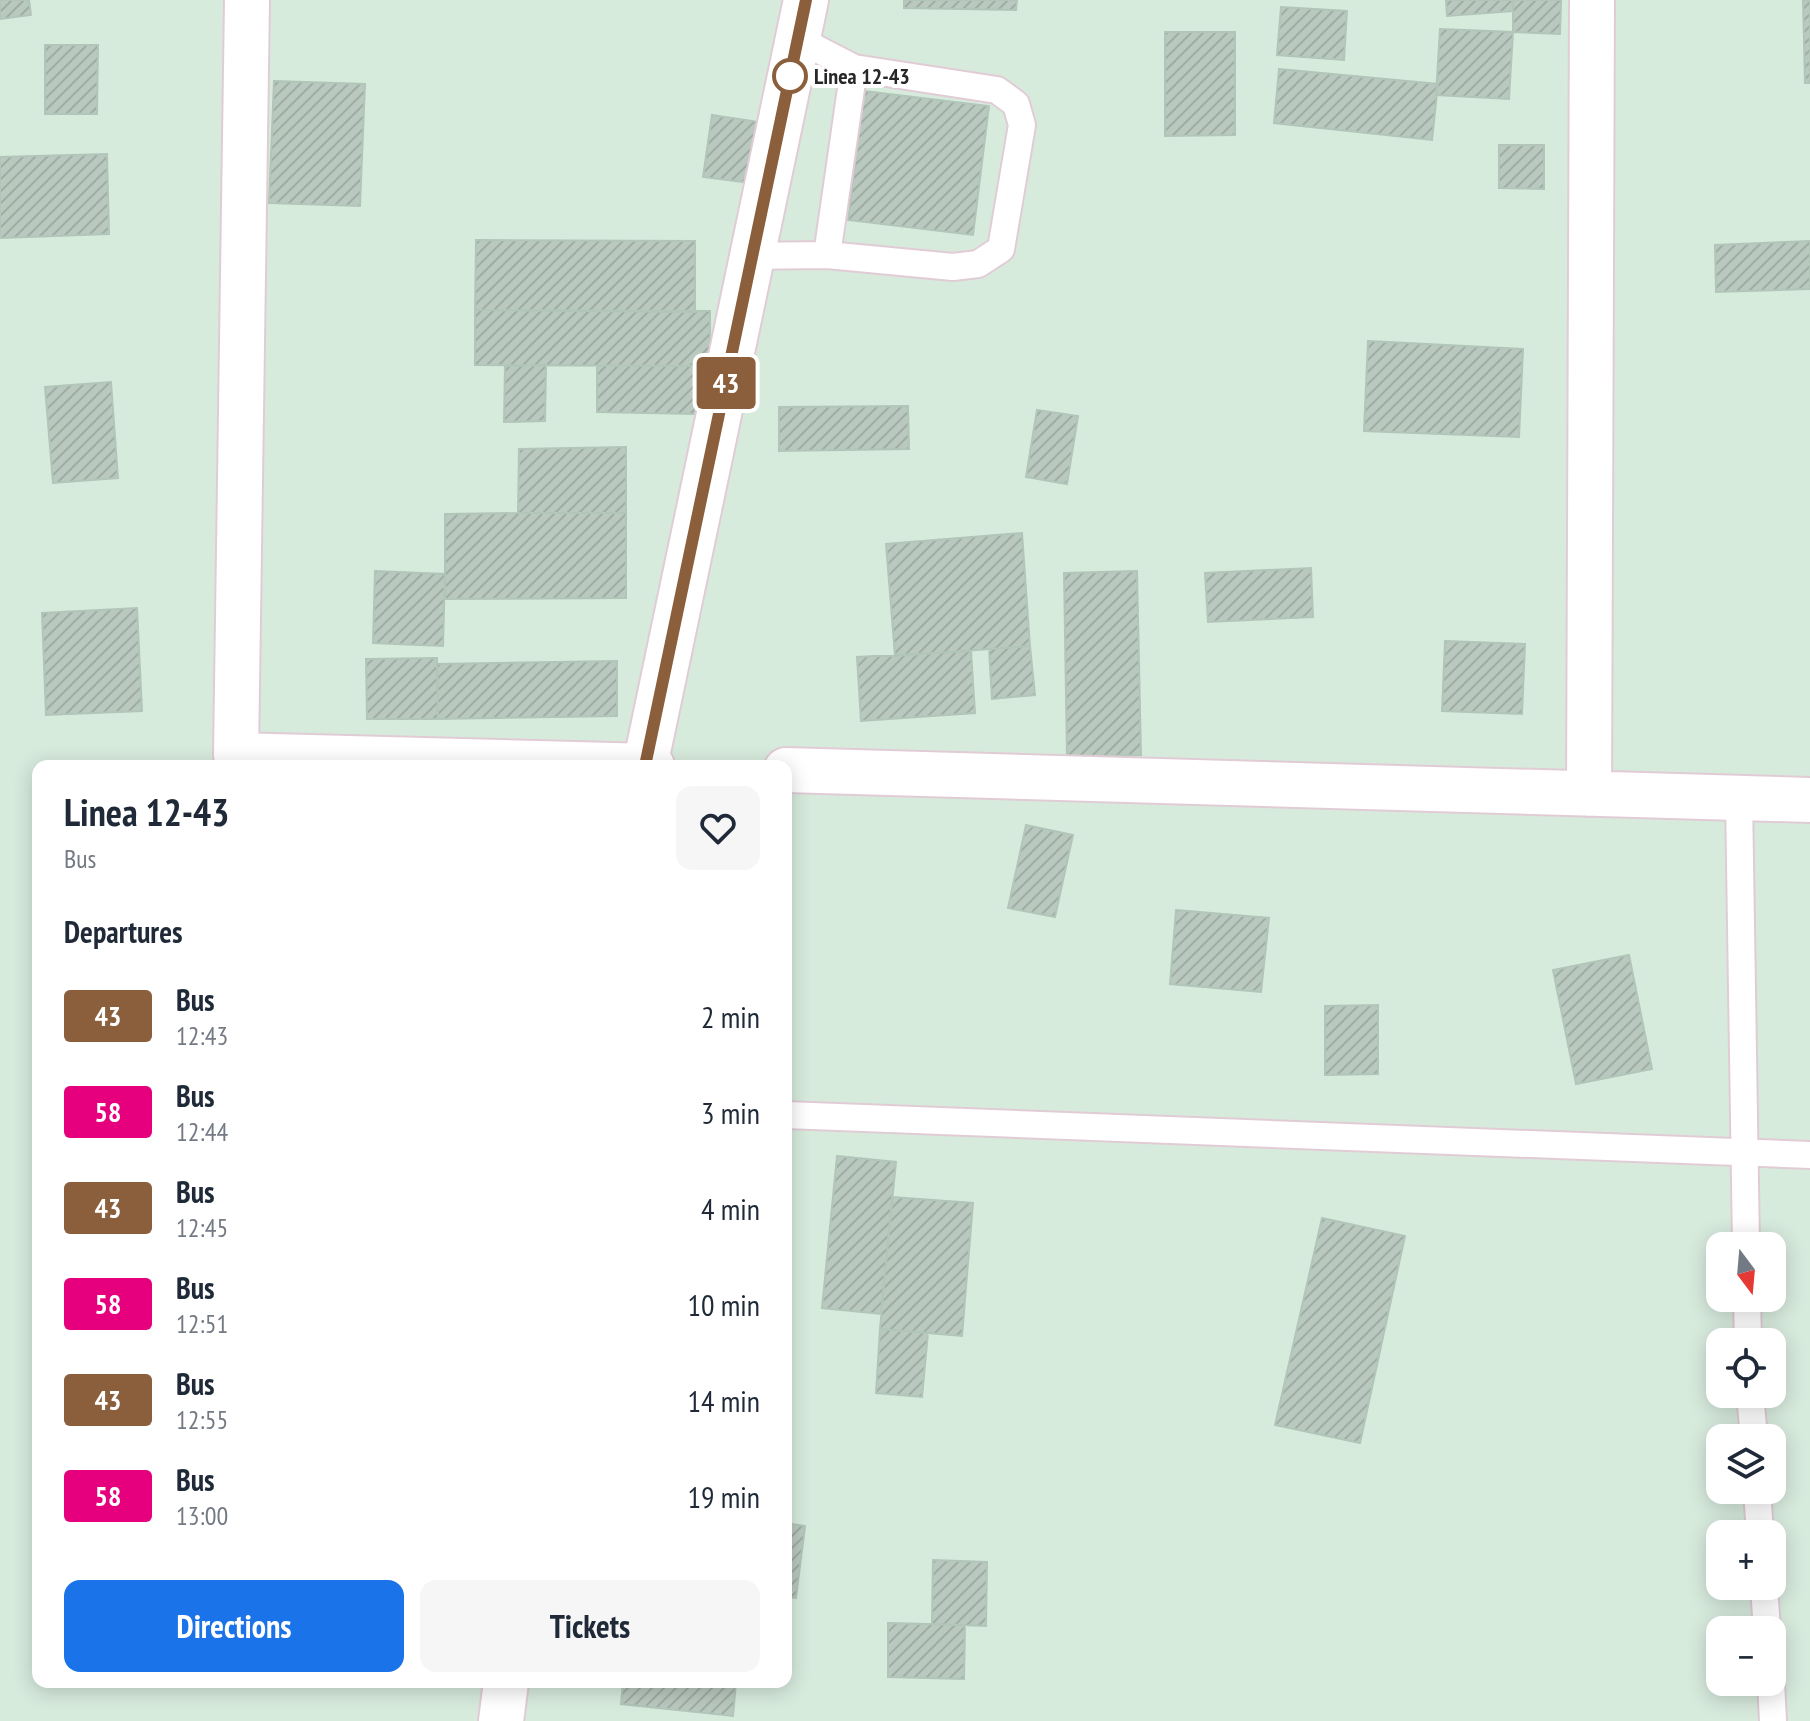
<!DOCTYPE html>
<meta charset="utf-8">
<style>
body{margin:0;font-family:"PT Sans Narrow",sans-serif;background:#f6f6f7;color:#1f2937;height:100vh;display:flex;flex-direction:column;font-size:30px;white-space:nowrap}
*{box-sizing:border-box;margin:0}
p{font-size:26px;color:#747a83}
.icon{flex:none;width:44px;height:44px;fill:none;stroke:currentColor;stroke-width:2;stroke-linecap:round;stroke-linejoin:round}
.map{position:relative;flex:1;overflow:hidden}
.sheet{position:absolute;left:32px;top:760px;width:760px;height:928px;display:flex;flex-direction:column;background:#fff;border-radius:16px;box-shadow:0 4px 20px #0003}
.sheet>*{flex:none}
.badge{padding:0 16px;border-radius:6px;font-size:28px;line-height:52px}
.needle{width:52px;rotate:164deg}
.fabs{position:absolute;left:1706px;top:1232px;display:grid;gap:16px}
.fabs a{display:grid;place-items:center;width:80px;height:80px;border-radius:16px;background:#fff;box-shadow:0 4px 20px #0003;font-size:40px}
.map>.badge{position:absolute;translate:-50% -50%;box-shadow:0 0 0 4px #fff}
h2{padding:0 32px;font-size:30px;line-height:72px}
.round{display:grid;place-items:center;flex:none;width:84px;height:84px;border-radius:16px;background:#f6f6f7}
.head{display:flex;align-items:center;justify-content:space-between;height:136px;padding:0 32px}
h1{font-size:38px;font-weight:700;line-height:60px}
.action{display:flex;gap:16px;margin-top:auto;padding:16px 32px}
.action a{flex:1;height:92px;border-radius:16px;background:#1a73e8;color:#fff;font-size:32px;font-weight:700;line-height:92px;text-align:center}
.action a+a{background:#f6f6f7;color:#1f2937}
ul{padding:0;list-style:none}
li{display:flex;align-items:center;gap:24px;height:96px;padding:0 32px}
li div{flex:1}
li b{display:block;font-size:30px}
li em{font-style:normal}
li .badge{min-width:88px;font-weight:700;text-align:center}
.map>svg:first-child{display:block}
</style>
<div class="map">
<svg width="1810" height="1721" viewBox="0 0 1810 1721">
<defs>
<pattern id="building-hatch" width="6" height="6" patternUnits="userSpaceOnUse" patternTransform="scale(2)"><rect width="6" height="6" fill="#bac9bf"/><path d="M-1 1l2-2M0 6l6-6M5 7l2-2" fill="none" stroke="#a0ada4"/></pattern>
</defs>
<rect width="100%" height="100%" fill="#d7ebdd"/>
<path fill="url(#building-hatch)" stroke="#b1c6b9" stroke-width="2" d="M0,0H29L31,15L0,19Z
M904,0H1017L1016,10L904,8Z
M1446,0H1512L1513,11L1447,16Z
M1513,0H1561L1560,34L1513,32Z
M1803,0H1810V83H1805Z
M1281,7L1347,11L1344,60L1277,55Z
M1440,29L1513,32L1509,99L1436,95Z
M1165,32H1235V135L1165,136Z
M45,45H98L97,114H45Z
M1279,69L1438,84L1432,140L1274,123Z
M274,81L365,84L360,206L269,203Z
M864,91L989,106L973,235L848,220Z
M712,115L759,122L750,183L703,177Z
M1499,145H1544V189L1499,188Z
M107,154L109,234L0,238V157Z
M476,240L695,241V312L475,310Z
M1810,241V289L1716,292L1715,245Z
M475,310L710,311V366L475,365Z
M1368,341L1523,349L1519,437L1364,431Z
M546,365L545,421L504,422L505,366Z
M597,366H696L695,414L597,412Z
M111,382L118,478L53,483L45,387Z
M908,406L909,449L779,451V407Z
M1037,410L1078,416L1067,484L1026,477Z
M626,447V513H518L519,449Z
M518,513H626V598L445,599V514Z
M1022,533L1030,646L895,656L886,544Z
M1311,568L1313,617L1208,622L1205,573Z
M375,571L445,574L443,646L373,643Z
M1137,571L1141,755L1067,757L1064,573Z
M137,608L142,711L46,715L42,613Z
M1445,641L1525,644L1522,714L1442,711Z
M1030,646L1035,695L992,699L989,649Z
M971,651L975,713L861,721L857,657Z
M437,658L438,719H367L366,659Z
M617,661V716L438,719L437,664Z
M1026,825L1073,835L1055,917L1008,908Z
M1176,910L1269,918L1261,992L1170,984Z
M1629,955L1652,1069L1576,1084L1553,970Z
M1378,1005V1074L1325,1075V1006Z
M837,1156L896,1162L881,1314L822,1308Z
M892,1197L973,1203L962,1336L880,1329Z
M1322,1218L1405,1236L1360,1443L1275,1425Z
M880,1329L928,1333L922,1397L876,1393Z
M786,1523L805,1526L796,1598L786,1597Z
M933,1560L987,1562L986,1626L932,1624Z
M888,1623L965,1625L964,1679L888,1677Z
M220,1682H391V1684L220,1687Z
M623,1682H736L733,1716L621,1704Z"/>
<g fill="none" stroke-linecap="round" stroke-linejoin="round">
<g stroke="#e1ccd6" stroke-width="30">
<path id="lane" d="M827,255L953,267L978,264L1001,249L1022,125L1016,104L997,90L854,68
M752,256L827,255L854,68L798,39
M1739,798L1746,1246
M786,1115L1810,1155
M1747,1298L1748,1342
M1750,1394L1754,1438
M1757,1490L1760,1534
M1764,1586L1767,1630
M1771,1682L1773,1721"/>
</g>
<g stroke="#e1ccd6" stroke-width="48">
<path id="street" d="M247,0L236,755L652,766
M786,770L1810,800
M1589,794L1592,0"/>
</g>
<g stroke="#e1ccd6" stroke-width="48">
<path id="secondary" d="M645,766L806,0
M501,1721L506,1682"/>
</g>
<use href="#lane" stroke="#fff" stroke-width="26"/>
<use href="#street" stroke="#fff" stroke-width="44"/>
<use href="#secondary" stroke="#fff" stroke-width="44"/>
</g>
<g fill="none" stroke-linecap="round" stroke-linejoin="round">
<g stroke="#fff" stroke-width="18">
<path id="line" d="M645,766L806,0"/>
</g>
<use href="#line" stroke="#8b5e3c" stroke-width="12"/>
</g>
<circle fill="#fff" stroke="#8b5e3c" stroke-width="4" cx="790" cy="76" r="16"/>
<g text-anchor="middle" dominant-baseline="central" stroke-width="8" stroke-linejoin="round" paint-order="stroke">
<g font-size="22" font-weight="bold" fill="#272727" stroke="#fff" text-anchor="start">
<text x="814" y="76">Linea 12-43</text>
</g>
</g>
</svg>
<div class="fabs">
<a><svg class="needle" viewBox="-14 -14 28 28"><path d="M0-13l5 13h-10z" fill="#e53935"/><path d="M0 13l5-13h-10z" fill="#747a83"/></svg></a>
<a><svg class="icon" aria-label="locate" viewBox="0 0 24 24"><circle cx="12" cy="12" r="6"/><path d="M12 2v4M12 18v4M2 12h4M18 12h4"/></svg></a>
<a><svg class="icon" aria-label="layers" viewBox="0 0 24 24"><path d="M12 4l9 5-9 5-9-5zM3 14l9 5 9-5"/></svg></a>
<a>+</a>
<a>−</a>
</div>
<b class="badge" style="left:726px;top:383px;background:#8b5e3c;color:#fff">43</b>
<section class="sheet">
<div class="head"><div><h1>Linea 12-43</h1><p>Bus</p></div><a class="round"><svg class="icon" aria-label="heart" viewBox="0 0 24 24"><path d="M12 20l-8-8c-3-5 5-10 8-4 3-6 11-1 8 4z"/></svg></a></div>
<h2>Departures</h2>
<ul>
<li><span class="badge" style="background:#8b5e3c;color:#fff">43</span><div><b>Bus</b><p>12:43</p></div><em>2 min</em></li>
<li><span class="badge" style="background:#e6007e;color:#fff">58</span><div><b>Bus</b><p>12:44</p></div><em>3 min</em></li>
<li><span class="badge" style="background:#8b5e3c;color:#fff">43</span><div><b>Bus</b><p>12:45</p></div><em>4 min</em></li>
<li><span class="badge" style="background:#e6007e;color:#fff">58</span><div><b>Bus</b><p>12:51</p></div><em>10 min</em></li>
<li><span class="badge" style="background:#8b5e3c;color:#fff">43</span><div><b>Bus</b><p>12:55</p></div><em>14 min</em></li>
<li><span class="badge" style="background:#e6007e;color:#fff">58</span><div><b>Bus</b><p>13:00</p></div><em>19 min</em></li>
</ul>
<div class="action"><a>Directions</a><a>Tickets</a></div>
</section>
</div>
